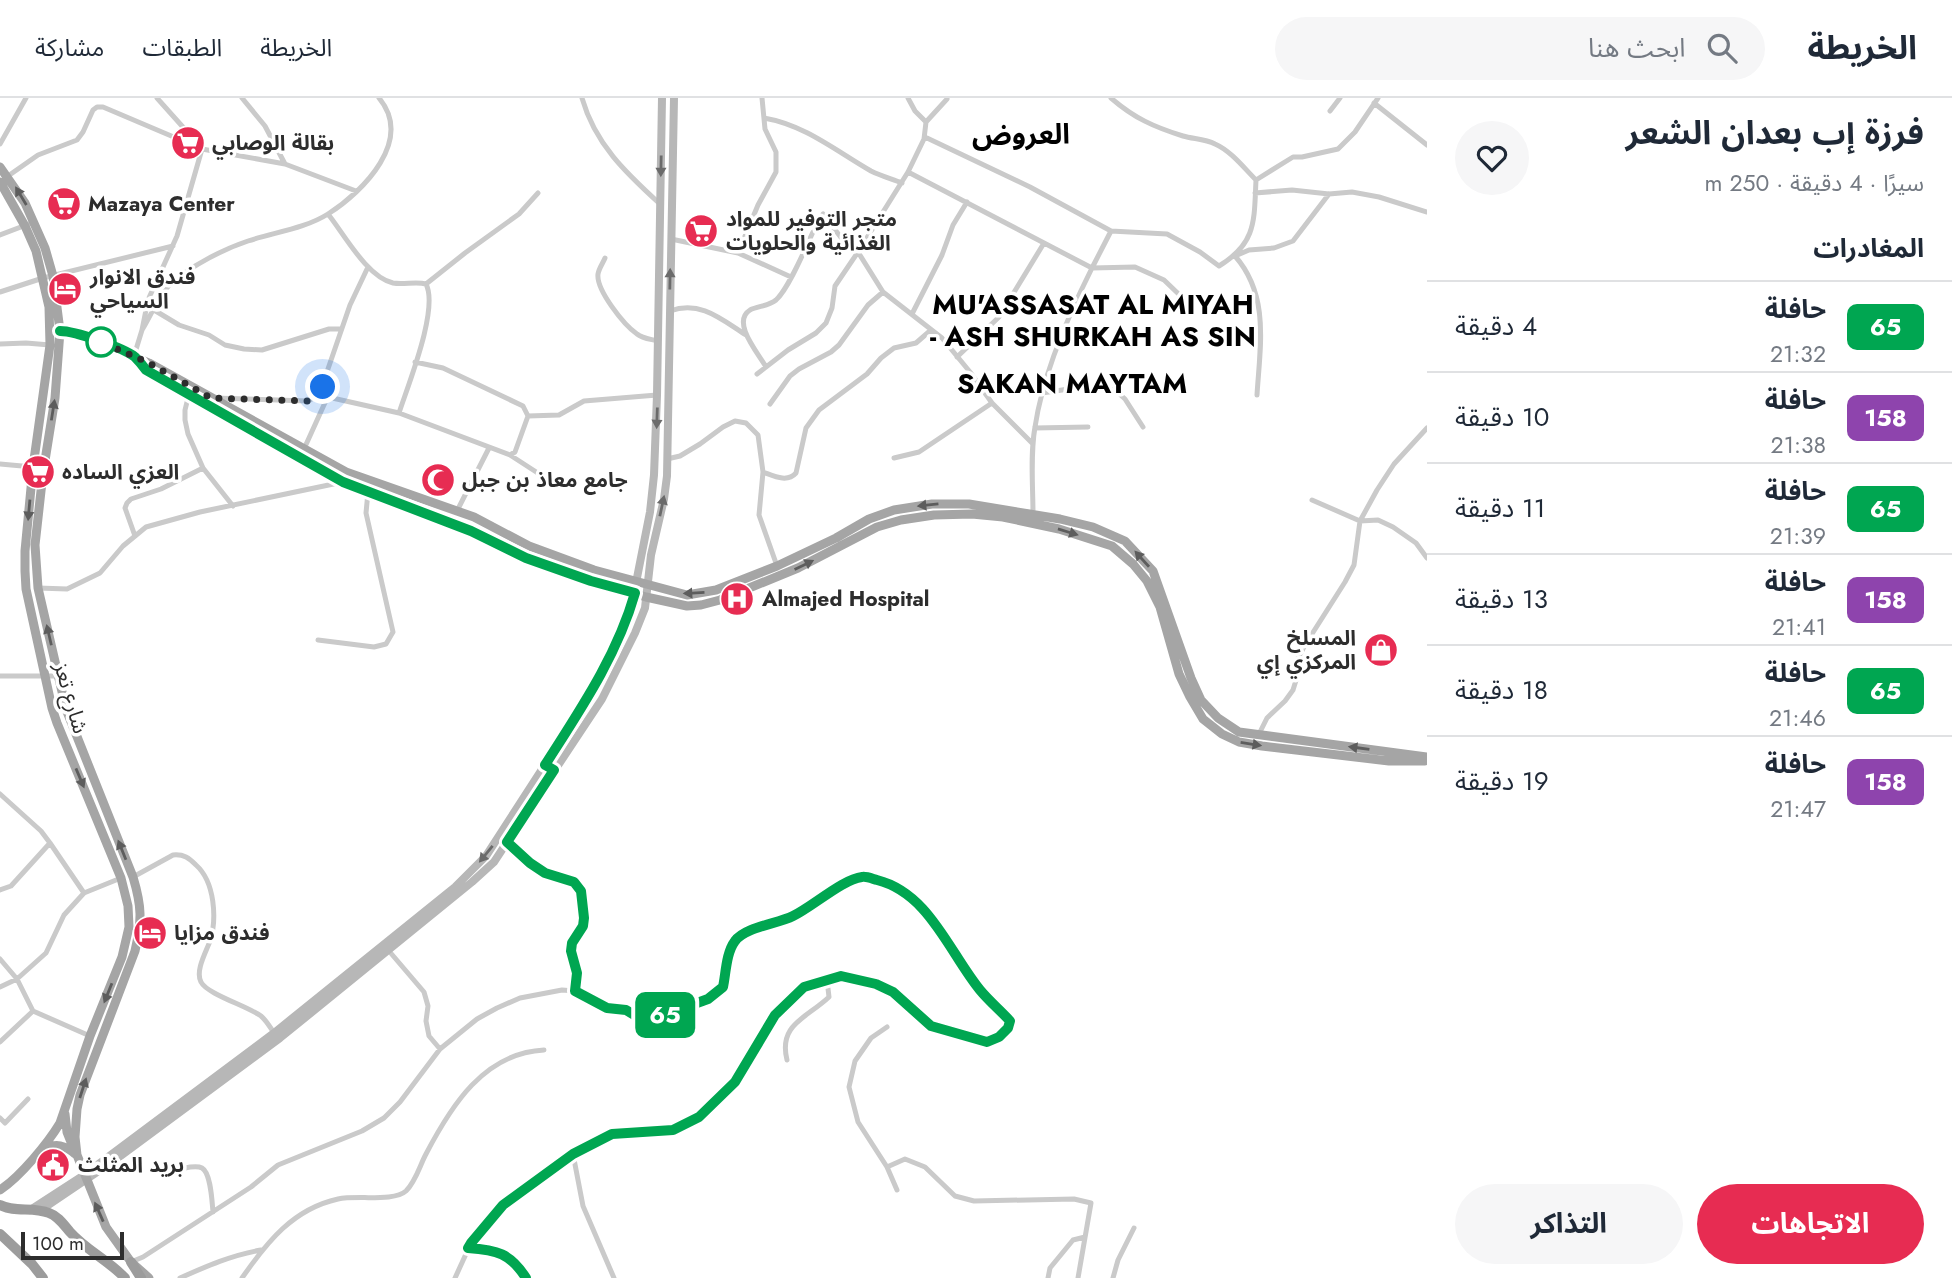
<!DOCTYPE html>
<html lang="ar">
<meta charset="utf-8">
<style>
body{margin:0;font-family:Jost,"Noto Sans Arabic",sans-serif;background:#f6f6f7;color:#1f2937;direction:rtl;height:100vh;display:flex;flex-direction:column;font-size:26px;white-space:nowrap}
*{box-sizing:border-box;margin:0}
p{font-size:23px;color:#747a83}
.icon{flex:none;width:38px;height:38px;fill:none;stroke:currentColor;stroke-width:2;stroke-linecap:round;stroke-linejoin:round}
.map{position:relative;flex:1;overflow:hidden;direction:ltr}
.drawer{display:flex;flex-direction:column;background:#fff;width:525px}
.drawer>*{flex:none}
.badge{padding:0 14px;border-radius:10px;font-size:24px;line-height:46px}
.scale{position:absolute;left:21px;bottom:18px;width:103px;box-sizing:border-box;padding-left:7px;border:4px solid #2d2d2d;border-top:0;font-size:19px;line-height:24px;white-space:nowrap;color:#2d2d2d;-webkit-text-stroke:5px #fff;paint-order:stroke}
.you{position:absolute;width:35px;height:35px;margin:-18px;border:5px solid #fff;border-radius:50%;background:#1a73e8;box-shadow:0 0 0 10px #1a73e833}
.map>.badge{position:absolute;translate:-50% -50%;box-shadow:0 0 0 4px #fff}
h2{padding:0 28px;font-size:26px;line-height:63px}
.round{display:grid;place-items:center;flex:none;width:74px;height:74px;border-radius:37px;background:#f6f6f7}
.headline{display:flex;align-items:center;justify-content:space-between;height:119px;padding:0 28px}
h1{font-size:33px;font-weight:700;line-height:52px}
.primary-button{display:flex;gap:14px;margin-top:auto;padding:14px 28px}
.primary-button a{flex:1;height:80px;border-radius:42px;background:#e72c52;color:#fff;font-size:28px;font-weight:700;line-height:80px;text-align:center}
.primary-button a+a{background:#f6f6f7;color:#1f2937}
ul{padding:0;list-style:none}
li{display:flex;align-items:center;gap:21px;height:91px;padding:0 28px;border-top:2px solid #e0e1e3}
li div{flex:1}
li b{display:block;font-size:26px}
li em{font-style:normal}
li .badge{min-width:77px;font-weight:700;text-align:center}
header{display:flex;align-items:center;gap:42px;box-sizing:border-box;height:98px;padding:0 35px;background:#fff;border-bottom:2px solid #e0e1e3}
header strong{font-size:33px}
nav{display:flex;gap:38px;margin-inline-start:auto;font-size:24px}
.search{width:490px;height:63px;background:#f6f6f7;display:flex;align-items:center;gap:18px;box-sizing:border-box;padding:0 24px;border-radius:38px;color:#747a83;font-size:26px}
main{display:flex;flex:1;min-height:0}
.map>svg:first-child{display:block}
</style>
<header>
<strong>الخريطة</strong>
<div class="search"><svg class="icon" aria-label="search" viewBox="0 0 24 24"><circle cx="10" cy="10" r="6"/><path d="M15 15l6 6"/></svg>ابحث هنا</div>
<nav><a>الخريطة</a><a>الطبقات</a><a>مشاركة</a></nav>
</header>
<main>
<section class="drawer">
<div class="headline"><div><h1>فرزة إب بعدان الشعر</h1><p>سيرًا · 4 دقيقة · 250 m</p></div><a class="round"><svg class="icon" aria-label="heart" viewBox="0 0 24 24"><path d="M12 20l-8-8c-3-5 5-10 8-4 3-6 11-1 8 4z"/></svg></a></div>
<h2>المغادرات</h2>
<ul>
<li><span class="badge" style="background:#00a651;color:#fff">65</span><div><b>حافلة</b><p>21:32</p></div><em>4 دقيقة</em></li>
<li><span class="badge" style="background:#8e44ad;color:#fff">158</span><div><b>حافلة</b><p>21:38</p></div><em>10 دقيقة</em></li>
<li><span class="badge" style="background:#00a651;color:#fff">65</span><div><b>حافلة</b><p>21:39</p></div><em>11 دقيقة</em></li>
<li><span class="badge" style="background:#8e44ad;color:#fff">158</span><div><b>حافلة</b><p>21:41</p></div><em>13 دقيقة</em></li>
<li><span class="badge" style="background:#00a651;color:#fff">65</span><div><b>حافلة</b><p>21:46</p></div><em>18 دقيقة</em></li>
<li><span class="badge" style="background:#8e44ad;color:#fff">158</span><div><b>حافلة</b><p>21:47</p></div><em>19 دقيقة</em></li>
</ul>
<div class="primary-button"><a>الاتجاهات</a><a>التذاكر</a></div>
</section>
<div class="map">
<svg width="1427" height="1180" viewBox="0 0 1427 1180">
<rect width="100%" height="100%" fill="#fff"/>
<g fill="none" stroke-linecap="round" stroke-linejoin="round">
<path stroke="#cacaca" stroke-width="5" d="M157,0L199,47
M242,0L265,28L285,66
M582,0C595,46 626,75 660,106
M908,0L915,13L926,24
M1374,5L1427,47
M1330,13L1340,0
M764,20C805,27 836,53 871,73C881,78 892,81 902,85
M924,41L927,40L1030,89L1111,133L1167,136L1200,154L1219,168C1257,145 1254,122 1256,82C1244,70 1231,53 1215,46C1205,41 1193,41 1183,38C1154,29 1134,20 1111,0
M0,46L26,0
M908,74L1092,170L1111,133
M8,78L38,57L77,42L83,34L93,12L97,9H103L202,51L285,66L356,93
M1256,82L1293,59H1302L1338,51L1355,34L1378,0
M1255,95L1292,92L1329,96L1352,94L1379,99L1427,114
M328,116C344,136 367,179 393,185C404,187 416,183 426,186L465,155L519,116L538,95
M823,116L849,150L858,154L883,194L942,240L970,274L992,305L1033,346
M0,137L34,124
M671,141L738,155L791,179
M738,155L758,107L776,74V54L765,31L762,0
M605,160C603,165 599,170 598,176C596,192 624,227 637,236C643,241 651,241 658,243
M0,194L43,180L173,148
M154,212L179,227L209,237L225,247L244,251L262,252L329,231H341
M670,213C700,202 721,221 746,237
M912,216L942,157L953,127L967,104
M142,232C153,214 160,193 177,180C198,165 224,151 248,143C275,134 304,131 328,116C364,93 414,42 379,0
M0,246L26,245L50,247
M134,258L142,232L148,202L177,138L202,51
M957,259L999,219L1044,145
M415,264L443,270L523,308L528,318L515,354L510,357
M766,269C758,255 731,224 750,212C758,208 769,208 776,202C789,190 805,151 813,134
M757,276L788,252L816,235L826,225L832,210L835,188L858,154L908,74L924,41L926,24L947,1
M1042,295L1089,288L1115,292L1125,301L1143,329
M189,296L185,312V322L188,336L203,370L233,408
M319,297L350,207L368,169
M1257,297C1260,248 1270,198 1235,158L1249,152L1274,150L1293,143L1329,96
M214,300L308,303L319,297L399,315L510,357L547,381
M770,306L790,278L799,271L831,254L839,247L868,207L883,194
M399,315C408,287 439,211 426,186
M528,318L559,317L584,303L657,297
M1035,330L1088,329
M304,351L328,298
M894,360L919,354L992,305
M667,361L680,358L700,346L723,329L735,323L746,325L758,337L763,374L759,417L777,468
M0,366L33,369
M763,374C774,378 787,385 796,375L806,330L819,312L867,276L881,260L894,250L916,245L931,232
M1312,402L1360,423L1378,422L1393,429L1416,445L1427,460
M457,413L489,350
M1033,416C1033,388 1030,357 1035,329C1043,275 1068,218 1092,170L1135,169L1164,182L1189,206
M135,438L125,410L127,405L131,401L161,391L203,370
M38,490L67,491L100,475L123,448L146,429L200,414L343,384
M318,542L374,549L386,546L393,534L366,415L368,394L372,383
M0,578H58
M1259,636L1267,620L1285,603L1293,592L1297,579L1298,560L1305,547L1345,484L1354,467L1360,423L1377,392L1394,366L1427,330
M0,696L41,733L50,745L84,795
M507,744L530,765L545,775L574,784L581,793L585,820L583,828L572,845L571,853L577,875L575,893
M133,779L173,757C184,756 189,760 196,767C215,784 217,821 210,843C206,854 195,873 201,884C207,896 247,908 261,918C266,922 270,929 274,935
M0,792L11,788L50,745
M389,853L424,894L428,908L426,923L429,938L440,951
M0,861L17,881L33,913L90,938
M0,889L17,881L46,855L64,817L84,795L121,780
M887,929L871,940L855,963L849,989L858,1024L887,1069L897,1092
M0,944L33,913
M787,962C778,926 807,920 829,899L827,882
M0,1020L5,1025L28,1001
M573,1056L583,1108L614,1180
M887,1069L905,1061L925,1069L955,1098L974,1103L1074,1101L1091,1105L1078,1180
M180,1071C186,1070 196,1067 202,1070C211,1075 212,1104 213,1114
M468,1150C497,1152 510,1155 526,1180
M131,1164L143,1159L251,1089L278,1067L362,1033L384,1020L400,1004L440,951L477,921L497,910L520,900L562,892L575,893L607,910L626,912L641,921L656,920L708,901L723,889C726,875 726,855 735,843C745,829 777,826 793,818C813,809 841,781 862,779C866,778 873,781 877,782C929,795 949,854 980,892C989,902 1000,912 1010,923L1008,930L999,939L987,944L931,927L893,894L876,886L841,878L804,889L775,917L735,984L699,1019L673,1032L612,1036L573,1056L503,1107L471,1145L455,1180
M180,1180C207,1168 232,1157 261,1152
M242,1180C267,1144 293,1111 338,1101C356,1097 394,1104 406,1093C416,1083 420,1067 426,1056C451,1008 484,955 544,952
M1048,1180L1050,1170L1073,1142L1085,1139
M1113,1180L1118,1162L1134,1130"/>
<path stroke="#b7b7b7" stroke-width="8" d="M30,1112L84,1077L274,935L455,789L486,758L590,597L606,569L631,509L634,495L650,414L654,377L657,297L662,0
M41,1112L115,1062L280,940L472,784L494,764L602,601L635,535L645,510L651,457L664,401L667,378L674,0"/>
<path stroke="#a5a5a5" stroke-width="9" d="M0,69L25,105L45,150L53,178L60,233L55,300L43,375L35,447L38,490L66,611L133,779C142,809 142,822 135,853L80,997L77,1011L75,1039L77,1057L106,1129L131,1164L149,1180
M0,84L25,128L36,153L49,209L50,247L33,369L25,453V473L26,491L52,610L57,625L121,780L128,808L129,829L122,859L90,938L60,1025C48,1045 20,1079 0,1092
M60,233H70L92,240L149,265L346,374L474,419L529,448L594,472L687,497L716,492L777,468L836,440L869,421L894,412L932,406H969L1060,421L1093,429L1125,443L1153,473L1191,580L1201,602L1218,620L1239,634L1427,659
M137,262L147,272L343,384L470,433L526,460L591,483L646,499L687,508L701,507L720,502L798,470L877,429L901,422L934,417L972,416L1003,419L1059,431L1112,448L1133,466L1147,483L1160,509L1179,576L1190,599L1203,621L1222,636L1239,644L1262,648L1389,663H1425
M65,1016L67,1034L73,1049
M44,1051C56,1045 65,1047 75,1056"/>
<path stroke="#9c9c9c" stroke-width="10" d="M0,1107C15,1115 33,1108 49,1115C58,1118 64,1127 70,1134C86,1152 108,1162 125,1180
M0,1136L32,1166L43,1180
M131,1164L141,1180"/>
</g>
<defs><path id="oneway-solid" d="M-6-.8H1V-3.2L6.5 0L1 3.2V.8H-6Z" transform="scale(1.75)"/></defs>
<g fill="#6b6b6b">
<use href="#oneway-solid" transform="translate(661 68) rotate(91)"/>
<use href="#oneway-solid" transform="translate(670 181) rotate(-89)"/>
<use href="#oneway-solid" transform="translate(657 320) rotate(92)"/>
<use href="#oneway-solid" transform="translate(662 408) rotate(-78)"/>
<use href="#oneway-solid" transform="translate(486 756) rotate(129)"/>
</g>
<g fill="#5d5d5d">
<use href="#oneway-solid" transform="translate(21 98) rotate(-121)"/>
<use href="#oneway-solid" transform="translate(53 312) rotate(-81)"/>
<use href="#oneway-solid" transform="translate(928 407) rotate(174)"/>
<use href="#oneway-solid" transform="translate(29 412) rotate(95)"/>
<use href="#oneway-solid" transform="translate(1068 434) rotate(17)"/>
<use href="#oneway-solid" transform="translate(1142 461) rotate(-132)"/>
<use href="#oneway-solid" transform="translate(804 467) rotate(-26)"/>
<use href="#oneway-solid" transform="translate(694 495) rotate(177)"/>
<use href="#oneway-solid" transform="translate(49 537) rotate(-103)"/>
<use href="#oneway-solid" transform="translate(1251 646) rotate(9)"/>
<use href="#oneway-solid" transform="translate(1359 650) rotate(-172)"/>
<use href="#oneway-solid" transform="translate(80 680) rotate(67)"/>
<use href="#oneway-solid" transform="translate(122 752) rotate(-112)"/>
<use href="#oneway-solid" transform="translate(108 895) rotate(112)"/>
<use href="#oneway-solid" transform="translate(83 990) rotate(-72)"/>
<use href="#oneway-solid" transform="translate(99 1114) rotate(-114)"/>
</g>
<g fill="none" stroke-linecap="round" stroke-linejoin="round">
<g stroke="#fff" stroke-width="16">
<path id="line" d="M60,233C75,233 124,250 135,259C139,263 143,268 146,272L343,384L471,433L526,460L591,483L635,495C617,558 580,612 545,667L554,672L507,744L530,765L545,775L574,784L581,793L584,820L583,828L572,845L571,853L577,875L575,893L607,910L626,912L641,921L656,920L708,901L723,889C726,875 726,855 735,843C745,829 777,826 793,818C812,809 843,781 862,779C866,778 873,781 877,782C929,795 949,854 980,892C989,903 1000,912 1010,923L1008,930L999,939L987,944L931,928L893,894L876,886L841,878L804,889L775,917L735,984L699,1019L673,1032L612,1036L573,1056L503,1107L471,1145L468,1150C497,1152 510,1155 526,1180"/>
</g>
<use href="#line" stroke="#00a651" stroke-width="10"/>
<path stroke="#2d2d2d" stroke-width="7" stroke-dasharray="0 12.6" d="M101,244L92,240L149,265L211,300L308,303L319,297L323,289"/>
</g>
<defs>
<g id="supermarket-disc" transform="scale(1.75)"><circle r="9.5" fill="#e72c52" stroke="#fff"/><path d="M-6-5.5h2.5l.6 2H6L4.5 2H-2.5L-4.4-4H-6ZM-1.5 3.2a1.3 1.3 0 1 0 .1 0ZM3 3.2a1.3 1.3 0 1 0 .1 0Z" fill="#fff"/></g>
<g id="hotel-disc" transform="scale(1.75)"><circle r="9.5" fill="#e72c52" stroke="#fff"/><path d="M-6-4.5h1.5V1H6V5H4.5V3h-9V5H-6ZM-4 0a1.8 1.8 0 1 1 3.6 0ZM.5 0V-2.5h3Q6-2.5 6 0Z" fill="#fff"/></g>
<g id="mosque-disc" transform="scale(1.75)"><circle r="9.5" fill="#e72c52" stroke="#fff"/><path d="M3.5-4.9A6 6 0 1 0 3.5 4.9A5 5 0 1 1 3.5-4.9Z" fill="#fff"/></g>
<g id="hospital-disc" transform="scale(1.75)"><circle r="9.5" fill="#e72c52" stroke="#fff"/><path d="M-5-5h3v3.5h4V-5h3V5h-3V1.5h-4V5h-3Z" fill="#fff"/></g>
<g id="shop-disc" transform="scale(1.75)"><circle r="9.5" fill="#e72c52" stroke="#fff"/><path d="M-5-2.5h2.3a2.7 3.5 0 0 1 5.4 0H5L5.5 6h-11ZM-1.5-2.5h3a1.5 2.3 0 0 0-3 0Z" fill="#fff"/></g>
<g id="civic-disc" transform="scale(1.75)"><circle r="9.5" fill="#e72c52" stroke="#fff"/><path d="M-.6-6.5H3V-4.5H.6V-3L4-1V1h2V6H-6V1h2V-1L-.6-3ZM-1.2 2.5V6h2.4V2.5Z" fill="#fff"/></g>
</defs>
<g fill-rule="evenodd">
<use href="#supermarket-disc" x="188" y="45"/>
<use href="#supermarket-disc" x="64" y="106"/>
<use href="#supermarket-disc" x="701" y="133"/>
<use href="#hotel-disc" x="65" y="191"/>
<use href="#supermarket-disc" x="38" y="374"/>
<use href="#mosque-disc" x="438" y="382"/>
<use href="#hospital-disc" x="737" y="501"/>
<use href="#shop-disc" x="1381" y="552"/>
<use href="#hotel-disc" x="150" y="835"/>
<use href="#civic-disc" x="53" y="1067"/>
</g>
<circle fill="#fff" stroke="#00a651" stroke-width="3.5" cx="101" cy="244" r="14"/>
<g text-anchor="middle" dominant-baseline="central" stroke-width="7" stroke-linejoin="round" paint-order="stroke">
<g font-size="21" font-weight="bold" fill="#2d2d2d" stroke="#fff" text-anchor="start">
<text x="212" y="45">بقالة الوصابي</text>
<text x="88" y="106">Mazaya Center</text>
<text x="726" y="121">متجر التوفير للمواد<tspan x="726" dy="24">الغذائية والحلويات</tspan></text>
<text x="90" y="179">فندق الانوار<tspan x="90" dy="24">السياحي</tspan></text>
<text x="62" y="374">العزي الساده</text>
<text x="462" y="382">جامع معاذ بن جبل</text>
<text x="762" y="501">Almajed Hospital</text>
<text x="1356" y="540" text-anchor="end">المسلخ<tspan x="1356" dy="24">المركزي إي</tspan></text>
<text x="174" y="835">فندق مزايا</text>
<text x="78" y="1067">بريد المثلث</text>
</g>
<g font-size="21" fill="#2d2d2d" stroke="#fff">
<text transform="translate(71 600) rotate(74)">شارع تعز</text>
</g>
<g font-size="28" font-weight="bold" fill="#000" stroke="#fff">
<text x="1021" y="36">العروض</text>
<text x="1093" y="206">MU'ASSASAT AL MIYAH<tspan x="1093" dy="32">- ASH SHURKAH AS SIN</tspan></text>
<text x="1072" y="285">SAKAN MAYTAM</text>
</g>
</g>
</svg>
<div class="scale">100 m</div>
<div class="you" style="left:323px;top:289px"></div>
<b class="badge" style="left:665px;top:917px;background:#00a651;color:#fff">65</b>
</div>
</main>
